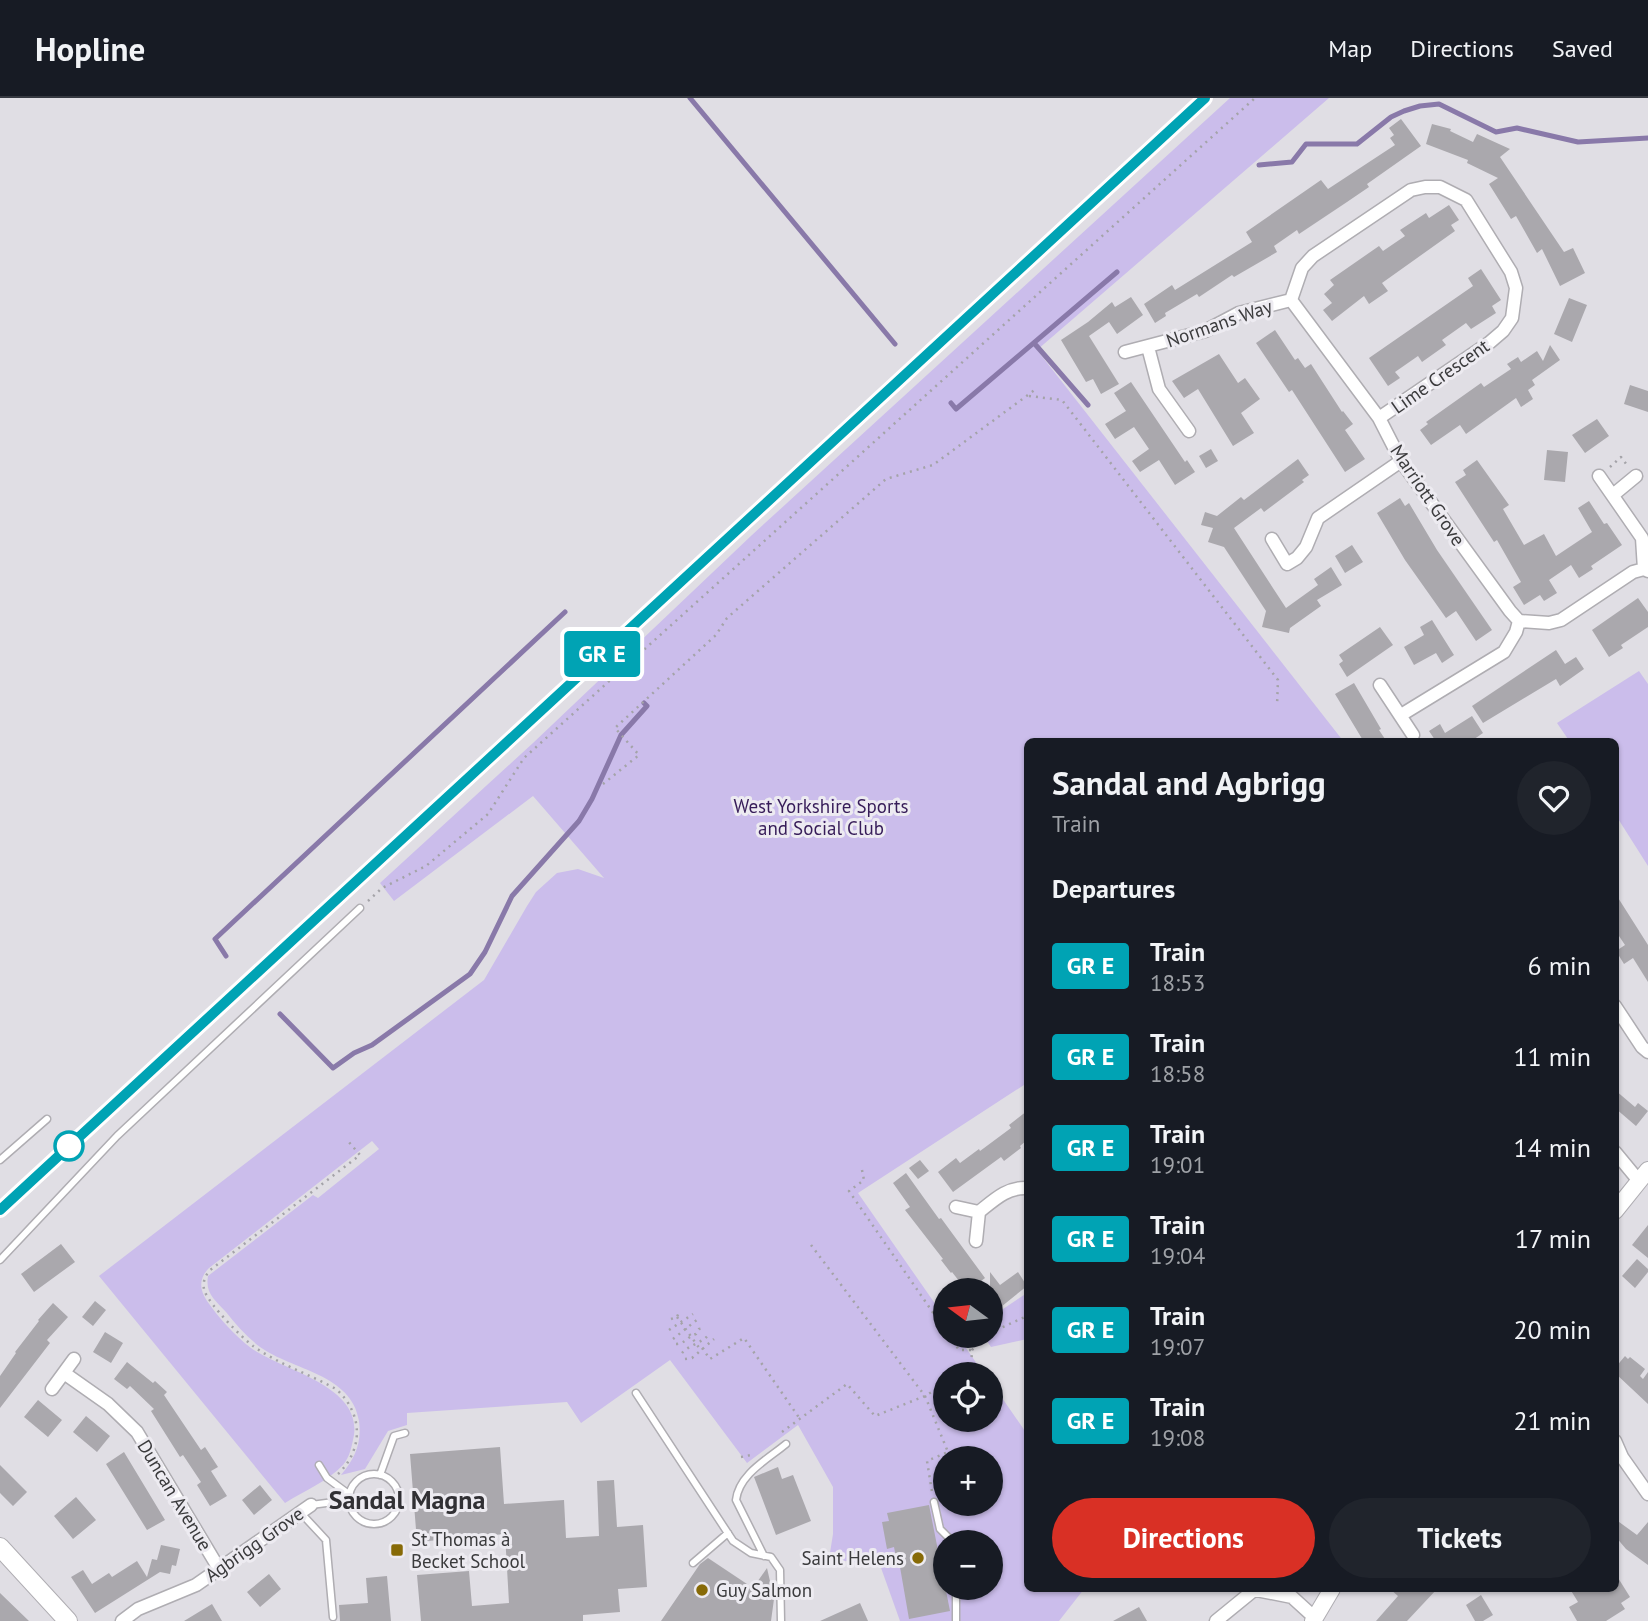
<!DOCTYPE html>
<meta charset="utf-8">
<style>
body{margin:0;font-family:"PT Sans",sans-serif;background:#20242c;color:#f1f3f6;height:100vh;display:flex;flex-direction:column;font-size:26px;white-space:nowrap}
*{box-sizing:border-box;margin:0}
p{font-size:23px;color:#9ea1a6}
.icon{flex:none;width:38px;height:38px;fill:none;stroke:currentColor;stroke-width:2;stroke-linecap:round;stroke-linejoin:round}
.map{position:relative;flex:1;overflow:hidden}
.drawer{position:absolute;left:1024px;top:640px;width:595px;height:854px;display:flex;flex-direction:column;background:#171b24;border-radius:10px;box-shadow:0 2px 5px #0004}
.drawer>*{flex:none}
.badge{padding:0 14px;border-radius:5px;font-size:24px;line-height:46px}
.needle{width:46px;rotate:285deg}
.fabs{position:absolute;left:933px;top:1180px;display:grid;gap:14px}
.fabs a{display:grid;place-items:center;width:70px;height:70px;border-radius:50%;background:#171b24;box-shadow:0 2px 5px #0004;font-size:35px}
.map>.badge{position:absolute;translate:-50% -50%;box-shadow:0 0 0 4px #fff}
h2{padding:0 28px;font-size:26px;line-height:63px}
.round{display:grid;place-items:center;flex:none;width:74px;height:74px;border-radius:37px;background:#20242c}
.headline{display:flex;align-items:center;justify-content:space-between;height:119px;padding:0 28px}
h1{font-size:33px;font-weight:600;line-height:52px}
.action{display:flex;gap:14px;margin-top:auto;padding:14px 28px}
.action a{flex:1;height:80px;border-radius:42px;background:#d93025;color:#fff;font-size:28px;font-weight:600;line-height:80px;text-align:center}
.action a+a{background:#20242c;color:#f1f3f6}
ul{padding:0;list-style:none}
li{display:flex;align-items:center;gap:21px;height:91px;padding:0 28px}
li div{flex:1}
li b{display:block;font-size:26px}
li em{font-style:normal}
li .badge{min-width:77px;font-weight:700;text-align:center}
header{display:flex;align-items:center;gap:42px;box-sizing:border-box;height:98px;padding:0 35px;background:#171b24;border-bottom:2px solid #363941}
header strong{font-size:33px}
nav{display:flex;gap:38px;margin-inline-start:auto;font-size:24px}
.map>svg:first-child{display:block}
</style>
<header>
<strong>Hopline</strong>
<nav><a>Map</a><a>Directions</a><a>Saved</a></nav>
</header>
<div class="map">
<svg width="1648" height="1523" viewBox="0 0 1648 1523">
<rect width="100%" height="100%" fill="#e0dee4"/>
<path fill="#cbbdeb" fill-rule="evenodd" d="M1230,0H1329L1037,252L1344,644H1027V985L858,1095L945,1220V1237H957L984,1276H945V1321H990L991,1284L1027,1336V1491H1084L1059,1523H900L880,1467L829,1461L833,1436V1389L798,1327L747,1365L670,1262L581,1325L567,1304L407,1315V1327L388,1333L365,1371L341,1377C355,1360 362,1345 359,1323C352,1276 292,1272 260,1249C247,1239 236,1227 226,1214C215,1202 205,1196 208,1178L313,1097L318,1100L379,1051L372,1043L209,1170C199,1180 199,1191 207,1203C218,1219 235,1238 251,1250C283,1273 361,1287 354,1337C352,1347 350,1359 343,1367C328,1383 304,1393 285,1405L99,1178L484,882L527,808L536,794L557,775L578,771L604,780L533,698L394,803L380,785L533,645L752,437ZM945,1360H990V1405H945ZM945,1444H990V1489H945Z
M1639,573L1648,586V768L1615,716V644H1570L1557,625Z
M1027,1195V1241L991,1249L983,1237H990L991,1219Z"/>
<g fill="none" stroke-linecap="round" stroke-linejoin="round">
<path stroke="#8979a9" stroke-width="5" d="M690,0L895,246
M1259,67L1292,64L1306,46H1357L1391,19L1404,13L1420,8L1439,6L1496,34L1517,30L1578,44L1648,40
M1034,245L1088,307
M951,305L956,311L1117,174
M226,858L215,841L565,514
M280,916L333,970L354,955L372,947L470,876L485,854L512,798L579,723L592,701L621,637L647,608L644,605"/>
</g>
<path fill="#aaa8ad" d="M1401,21L1421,48L1367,86L1369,89L1347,104L1299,136L1297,132L1274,148L1277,154L1234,179L1232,177L1199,199L1197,196L1165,215L1166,218L1155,225L1144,206L1172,187L1175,192L1252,144L1246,134L1321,82L1328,91L1395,47L1390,40L1394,37L1389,30Z
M1432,26L1451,31L1450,33L1473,44L1477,36L1510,51L1500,59L1564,154L1573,150L1585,175L1560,188L1542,151L1537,155L1516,118L1511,121L1489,86L1498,80L1467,65L1468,62L1426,46Z
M1449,107L1459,122L1451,127L1455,133L1382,185L1388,193L1369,206L1364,198L1332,223L1323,212L1332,205L1324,196L1334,187L1330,182L1379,148L1383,153L1405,138L1400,132L1426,115L1429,120Z
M1481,171L1501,202L1492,208L1496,215L1471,231L1466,225L1442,242L1446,247L1422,264L1418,258L1395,274L1400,280L1388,288L1369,260L1473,188L1468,180Z
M1131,199L1143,217L1117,236L1109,224L1089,238L1119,286L1101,296L1093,281L1086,284L1061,242L1088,224L1112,204L1115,209Z
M1569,200L1587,207L1572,244L1554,236Z
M1275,232L1295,262L1298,260L1305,270L1311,266L1342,314L1343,313L1353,326L1345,332L1365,361L1345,374L1292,292L1289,294L1256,245Z
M1550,247L1560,262L1532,282L1535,287L1528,292L1533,301L1521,309L1516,300L1466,336L1460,327L1431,347L1420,332L1428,326L1426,324L1481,285L1484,289L1511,271L1507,266L1518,259L1521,264L1537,253L1543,263Z
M1219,256L1238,285L1245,280L1260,301L1241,315L1254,335L1233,348L1198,291L1184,300L1172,283Z
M1131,284L1185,364L1187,362L1195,374L1175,387L1159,362L1140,374L1132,363L1149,351L1134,329L1115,341L1105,326L1126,313L1114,295Z
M1630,287L1648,293V314L1624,306Z
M1597,321L1609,338L1585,355L1572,337Z
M1211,351L1218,363L1206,370L1199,358Z
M1547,352L1568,354L1565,384L1544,382Z
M1298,361L1309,377L1302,382L1304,384L1264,414L1261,410L1234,430L1286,510L1318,487L1314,481L1331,469L1342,487L1317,502L1321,508L1290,530L1289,535L1262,529L1266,513L1224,449L1208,444L1213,430L1201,427L1205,414L1217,418L1241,399L1244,402Z
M1477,362L1509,407L1503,411L1524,447L1544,436L1556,458L1592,434L1578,410L1589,403L1604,426L1607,425L1622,447L1591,468L1593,471L1579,480L1571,467L1549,482L1557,495L1544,503L1540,497L1524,507L1513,489L1521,484L1497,442L1494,444L1455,384L1466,377L1463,372Z
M1400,400L1405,408L1409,405L1437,452L1492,532L1476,543L1456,513L1446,520L1405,462L1377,415Z
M1352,447L1363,464L1345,475L1335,458Z
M1638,500L1648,514V529L1621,547L1623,550L1609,559L1592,532Z
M1432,522L1454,557L1442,565L1436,555L1414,567L1404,549L1424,537L1420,529Z
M1380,529L1393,547L1347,579L1339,566L1343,563L1339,557Z
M1556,552L1565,566L1576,559L1584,571L1560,588L1556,581L1483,625L1472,608Z
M1354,585L1381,631L1379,632L1387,644H1364L1335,596Z
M1472,618L1483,635L1470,644H1431L1435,642L1429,633L1440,626L1445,635Z
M1615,795L1648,847V884L1633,860L1624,866L1616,853L1625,847L1615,832Z
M1615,992L1635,1009L1638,1005L1648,1013L1636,1028L1615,1010Z
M1027,1013V1042L1020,1048L1021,1050L1004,1063L1001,1059L953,1094L938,1074L956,1060L960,1065L979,1051L980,1053L1011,1030L1009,1027Z
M920,1062L929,1073L918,1081L909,1070Z
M906,1075L939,1121L941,1120L985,1180L969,1192H966L952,1174L951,1175L941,1162L943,1161L905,1112L910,1109L893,1085Z
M1648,1127V1160L1632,1147Z
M61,1146L75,1164L34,1194L21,1176Z
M1637,1161L1648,1171V1174L1635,1190L1622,1178Z
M990,1174L1000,1187L1018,1174L1027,1188L996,1213L990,1205Z
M95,1203L106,1212L93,1228L82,1219Z
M53,1205L68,1219L47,1242L50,1245L0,1310V1278L16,1255L15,1254L39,1223L38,1222Z
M105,1234L123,1245L111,1265L93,1254Z
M1625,1258L1628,1261L1630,1259L1645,1271L1640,1278L1643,1281L1648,1274V1306L1615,1275V1270Z
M127,1264L153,1285L155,1283L167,1294L164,1297L201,1352L205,1349L218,1369L211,1373L227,1398L210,1408L197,1387L201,1384L183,1357L180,1359L151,1313L154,1311L130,1288L127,1291L114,1281Z
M38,1302L62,1322L48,1339L24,1319Z
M86,1318L110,1338L97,1354L73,1334Z
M500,1349L504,1406L564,1402L566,1440L599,1438L597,1383L614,1382L617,1429L643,1427L647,1489L618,1491L620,1514L583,1517V1523H421L417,1477L469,1473L472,1508L509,1505L505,1436L417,1444L410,1356Z
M124,1354L165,1422L147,1432L106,1366Z
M0,1367L27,1394L13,1408L0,1395Z
M778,1369L782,1381L793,1377L811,1423L776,1437L754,1379Z
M260,1387L272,1402L254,1417L242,1402Z
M76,1399L96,1422L73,1441L54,1418Z
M929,1407L950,1513L909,1521L900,1469L898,1470L894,1449L887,1451L882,1424L889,1423L887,1415Z
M1615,1421L1637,1437L1648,1424V1467L1626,1451L1615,1438Z
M161,1447L180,1451L176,1468L172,1467L170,1476L160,1474L95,1515L71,1479L83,1472L92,1486L109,1475L112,1479L137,1463L147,1479L152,1461L157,1462Z
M708,1460L753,1490L767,1470L774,1501L771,1523H661L700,1466Z
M1615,1475L1630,1499L1621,1505L1625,1511L1606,1523H1577L1569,1509L1578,1504L1570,1491H1615Z
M269,1476L281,1491L260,1509L247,1494Z
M387,1478L391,1523H340L339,1507L368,1505L366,1480Z
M1390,1491H1437L1407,1523H1376L1398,1498Z
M0,1495L29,1523H0Z
M1481,1497L1493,1517L1483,1523H1475L1466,1507Z
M860,1505L868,1523H820Z
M212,1506L222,1523H184Z
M1139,1509L1147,1523H1113Z"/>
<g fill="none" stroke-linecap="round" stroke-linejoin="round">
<g stroke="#afadb2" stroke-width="9">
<path id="service" d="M0,1062L47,1021
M0,1162L117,1038L360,810
M636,1295L733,1443L751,1455L771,1459L780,1472L781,1523
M319,1367L327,1380L350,1397
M349 1401a25 25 0 1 1 50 0a25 25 0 1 1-50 0Z
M380,1377L394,1338L405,1335
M934,1404L940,1431L953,1444
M311,1407L349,1402
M300,1414L326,1442L333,1519
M764,1458L736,1402C739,1376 768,1361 786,1346
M693,1465L728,1435
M956,1523V1489"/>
</g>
<g stroke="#afadb2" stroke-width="15">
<path id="minor" d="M1291,202L1379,320L1401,363L1510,513L1519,523L1549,525L1561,522L1633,474L1644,471L1648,473
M1291,202L1302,170L1313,158L1411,92L1425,89H1440L1466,102L1511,174L1516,190L1512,220L1503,233L1489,245L1379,320
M1148,249L1159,291L1189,333
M1125,254L1205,233L1239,215L1291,202
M1599,378L1642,440L1644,471
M1613,397L1636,378
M1272,441L1287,466L1297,460L1306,449L1318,420L1401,363
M1380,587L1413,637
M1401,617L1504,554L1516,534L1519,523
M1615,908L1642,949L1648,954
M1615,1054L1639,1083
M956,1109L979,1114L976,1143
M979,1114C994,1102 1007,1089 1027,1090
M64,1275L108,1306L137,1334L218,1469
M52,1291L74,1261
M1615,1343L1622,1359L1648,1396
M1251,1491L1292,1499L1315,1520
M122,1523L138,1511L196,1487L311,1407
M1216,1523L1254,1492"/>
</g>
<g stroke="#afadb2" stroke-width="18">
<path id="tertiary" d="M1615,1113L1648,1072
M1313,1523L1332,1491"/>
</g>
<g stroke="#afadb2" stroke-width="20">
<path id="secondary" d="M0,1449L68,1523"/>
</g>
<path stroke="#a4a3a8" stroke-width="2.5" stroke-dasharray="2 5" stroke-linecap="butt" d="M1029,298L1062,302L1278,582L1277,608
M1610,369L1621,359L1627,367
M603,686L639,657L615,630L716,537L727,520L886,381L933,367L1036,291
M368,803L382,790L426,768L488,716L524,660L1255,0
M862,1072L864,1082L849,1093L945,1232
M811,1147L925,1298L948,1354L927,1363L932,1394
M677,1219L700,1251
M671,1221L677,1219L680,1212
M669,1232L693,1216
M990,1235L1027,1218
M949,1237L959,1252H972
M673,1241L698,1221
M676,1246C685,1246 688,1238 696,1236L699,1231L704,1230
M702,1250L710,1261L744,1240L800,1321
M682,1255C689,1247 704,1244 709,1236
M685,1261L692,1260L714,1241
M964,1276L971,1272L972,1252L987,1237
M782,1334L847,1286L875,1318L925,1298L945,1286
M741,1359L751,1357
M338,1376C364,1351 363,1315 336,1291C309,1276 278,1266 253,1248C241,1239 210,1207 205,1194C202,1187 204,1180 209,1173L360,1057L348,1043"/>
<use href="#service" stroke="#fff" stroke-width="6"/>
<use href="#minor" stroke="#fff" stroke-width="12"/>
<use href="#tertiary" stroke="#fff" stroke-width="16"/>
<use href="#secondary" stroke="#fff" stroke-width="18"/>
<path stroke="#6a696c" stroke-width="5" stroke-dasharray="12 12" stroke-linecap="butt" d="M0,1112L1205,0"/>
</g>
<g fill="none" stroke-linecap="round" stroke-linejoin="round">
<g stroke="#fff" stroke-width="16">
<path id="line" d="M0,1112L1205,0"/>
</g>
<use href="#line" stroke="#00a3b4" stroke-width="10"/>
</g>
<circle fill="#fff" stroke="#00a3b4" stroke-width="3.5" cx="69" cy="1048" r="14"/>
<g fill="#876a07" stroke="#edebf1" stroke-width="2.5">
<rect x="390" y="1445" width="14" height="14" rx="3.5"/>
<circle cx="918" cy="1460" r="7"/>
<circle cx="702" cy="1492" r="7"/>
</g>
<g text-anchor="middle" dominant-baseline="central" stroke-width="6" stroke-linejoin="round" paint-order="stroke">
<g font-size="19" fill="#3b3b3d" stroke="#edebf1">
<text transform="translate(1219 225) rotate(-19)">Normans Way</text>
<text transform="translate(1440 278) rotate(-35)">Lime Crescent</text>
<text transform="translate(1428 397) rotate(56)">Marriott Grove</text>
<text transform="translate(175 1397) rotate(59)">Duncan Avenue</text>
<text transform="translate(254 1446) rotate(-35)">Agbrigg Grove</text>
</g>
<g font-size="19" fill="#371d59" stroke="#edebf1">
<text x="821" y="708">West Yorkshire Sports<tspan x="821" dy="22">and Social Club</tspan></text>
</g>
<g font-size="19" fill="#3b3b3d" stroke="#edebf1" text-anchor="start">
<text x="411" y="1441">St Thomas à<tspan x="411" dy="22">Becket School</tspan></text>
<text x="904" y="1460" text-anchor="end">Saint Helens</text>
<text x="716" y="1492">Guy Salmon</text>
</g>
<g font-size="26" font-weight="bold" fill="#313034" stroke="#edebf1">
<text x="407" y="1401">Sandal Magna</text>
</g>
</g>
</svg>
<div class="fabs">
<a><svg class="needle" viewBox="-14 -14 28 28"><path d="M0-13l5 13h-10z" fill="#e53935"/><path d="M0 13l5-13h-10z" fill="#9ea1a6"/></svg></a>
<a><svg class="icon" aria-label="locate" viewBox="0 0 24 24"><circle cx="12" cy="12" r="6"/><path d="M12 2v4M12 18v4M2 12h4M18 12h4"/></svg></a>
<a>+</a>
<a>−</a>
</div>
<b class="badge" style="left:602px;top:556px;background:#00a3b4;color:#fff">GR E</b>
<section class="drawer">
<div class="headline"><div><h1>Sandal and Agbrigg</h1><p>Train</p></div><a class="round"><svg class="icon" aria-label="heart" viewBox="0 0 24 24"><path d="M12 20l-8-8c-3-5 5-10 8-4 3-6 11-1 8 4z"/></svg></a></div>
<h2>Departures</h2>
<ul>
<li><span class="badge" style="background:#00a3b4;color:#fff">GR E</span><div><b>Train</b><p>18:53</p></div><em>6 min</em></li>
<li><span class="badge" style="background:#00a3b4;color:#fff">GR E</span><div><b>Train</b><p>18:58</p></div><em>11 min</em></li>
<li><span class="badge" style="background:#00a3b4;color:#fff">GR E</span><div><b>Train</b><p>19:01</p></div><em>14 min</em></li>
<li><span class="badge" style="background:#00a3b4;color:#fff">GR E</span><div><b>Train</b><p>19:04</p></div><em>17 min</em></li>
<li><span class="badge" style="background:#00a3b4;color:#fff">GR E</span><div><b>Train</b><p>19:07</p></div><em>20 min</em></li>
<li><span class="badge" style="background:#00a3b4;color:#fff">GR E</span><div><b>Train</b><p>19:08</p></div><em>21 min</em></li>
</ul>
<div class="action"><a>Directions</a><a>Tickets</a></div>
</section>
</div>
